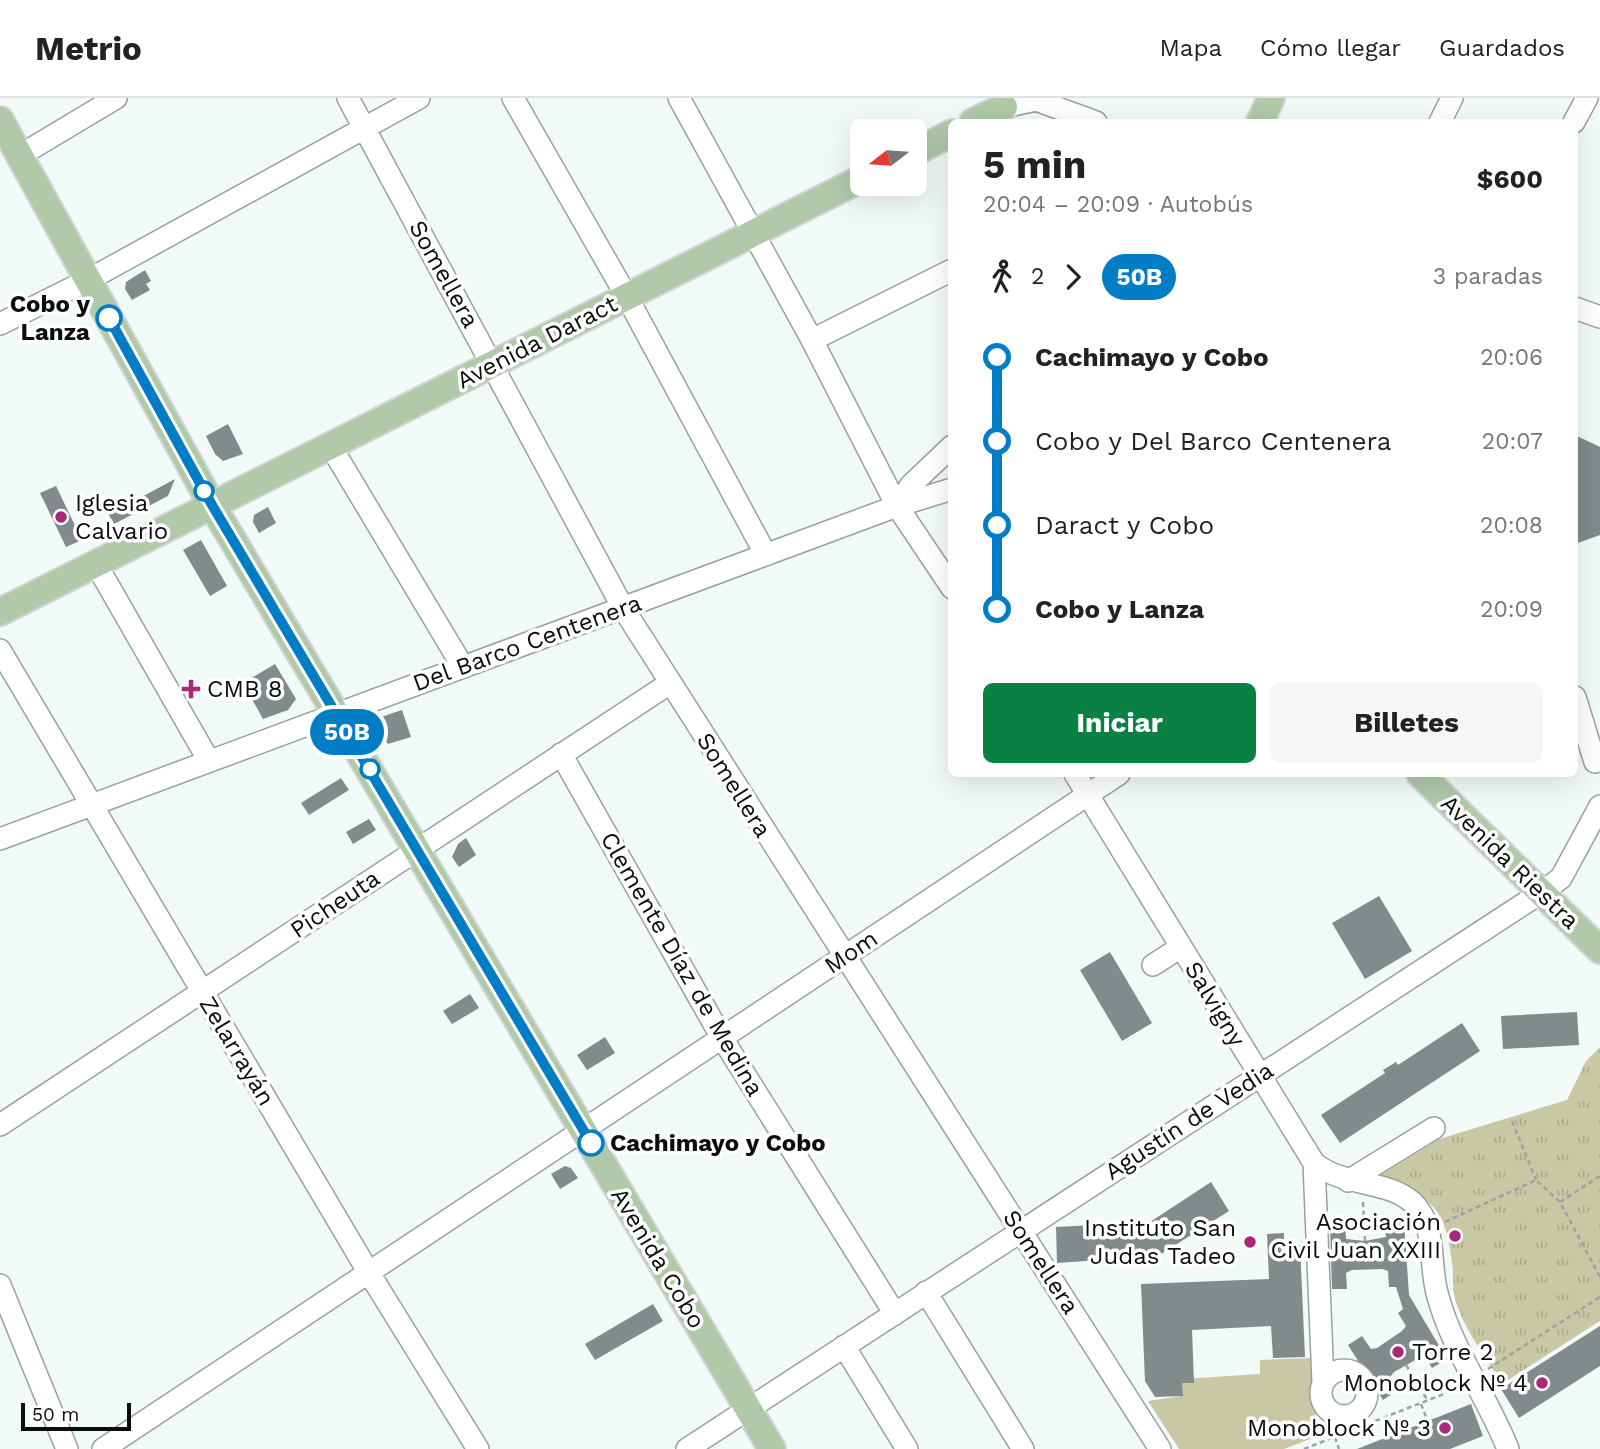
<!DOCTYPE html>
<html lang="es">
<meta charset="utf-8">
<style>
body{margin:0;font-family:"Work Sans",sans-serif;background:#f6f6f6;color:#222;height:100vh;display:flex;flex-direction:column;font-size:26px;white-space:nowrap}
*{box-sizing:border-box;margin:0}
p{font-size:23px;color:#767676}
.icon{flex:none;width:38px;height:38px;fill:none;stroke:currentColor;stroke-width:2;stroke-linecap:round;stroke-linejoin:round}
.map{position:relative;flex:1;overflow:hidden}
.panel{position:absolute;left:948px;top:21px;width:630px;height:658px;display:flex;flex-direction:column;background:#fff;border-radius:10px;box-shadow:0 7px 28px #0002}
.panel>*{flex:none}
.badge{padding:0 14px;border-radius:23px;font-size:24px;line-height:46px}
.needle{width:46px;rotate:253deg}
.buttons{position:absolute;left:850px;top:21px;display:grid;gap:14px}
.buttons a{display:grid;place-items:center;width:77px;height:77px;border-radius:10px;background:#fff;box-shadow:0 7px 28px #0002;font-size:35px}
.scale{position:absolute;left:21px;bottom:18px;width:110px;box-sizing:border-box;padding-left:7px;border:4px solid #0b0d0c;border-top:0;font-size:19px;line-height:24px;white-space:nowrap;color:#0b0d0c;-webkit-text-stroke:5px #fff;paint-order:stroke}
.map>.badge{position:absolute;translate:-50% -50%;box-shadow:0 0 0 4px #fff}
.legs{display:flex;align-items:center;gap:10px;height:77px;padding:0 35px;font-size:23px}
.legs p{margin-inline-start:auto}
.headline{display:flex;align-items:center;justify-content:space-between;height:119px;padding:0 35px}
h1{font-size:38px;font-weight:700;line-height:52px}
.button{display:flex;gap:14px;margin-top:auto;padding:14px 35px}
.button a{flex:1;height:80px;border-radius:10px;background:#0b8043;color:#fff;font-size:28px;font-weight:700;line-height:80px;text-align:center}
.button a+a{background:#f6f6f6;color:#222}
ul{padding:0 35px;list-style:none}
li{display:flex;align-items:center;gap:24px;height:84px;font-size:26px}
li i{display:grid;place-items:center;width:10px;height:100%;margin:0 9px;background:currentColor}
li i::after{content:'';width:18px;height:18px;margin:-9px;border:5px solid;border-radius:50%;background:#fff}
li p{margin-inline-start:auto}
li:first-child i{background:linear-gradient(#0000 50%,currentColor 0)}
li:last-child i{background:linear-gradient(currentColor 50%,#0000 0)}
header{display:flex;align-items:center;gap:42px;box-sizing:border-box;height:98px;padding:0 35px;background:#fff;border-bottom:2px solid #e0e0e0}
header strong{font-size:33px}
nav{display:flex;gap:38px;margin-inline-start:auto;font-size:24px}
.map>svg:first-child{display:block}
</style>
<header>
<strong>Metrio</strong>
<nav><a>Mapa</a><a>Cómo llegar</a><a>Guardados</a></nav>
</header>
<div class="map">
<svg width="1600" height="1351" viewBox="0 0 1600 1351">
<defs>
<pattern id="grass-tufts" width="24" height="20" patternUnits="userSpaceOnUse" patternTransform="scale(1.75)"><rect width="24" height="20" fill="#c9c8a5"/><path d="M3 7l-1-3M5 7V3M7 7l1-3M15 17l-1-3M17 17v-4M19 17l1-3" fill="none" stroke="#abab8d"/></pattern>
</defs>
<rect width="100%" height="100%" fill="#f1faf7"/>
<path fill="url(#grass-tufts)" d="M1600,949V1223L1502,1286C1486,1259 1464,1232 1455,1201C1452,1189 1454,1176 1452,1164C1445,1104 1427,1095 1371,1083L1439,1041L1567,1002L1586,963Z"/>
<path fill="#c9c8a5" d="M1312,1260L1318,1338L1284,1351H1179L1148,1303L1182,1298V1281L1260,1276V1262Z"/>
<path fill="#828a8b" d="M145,172L151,183L146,186L150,192L132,202L125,191L126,184Z
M228,326L243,356L223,363L215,356L206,338Z
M1575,337L1600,349V437L1575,446Z
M175,381L168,398L114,426L104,408L121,400L125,408Z
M56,388L82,442L66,449L40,395Z
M268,409L276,425L259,435L253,424L254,417Z
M201,442L227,488L210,498L183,452Z
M275,566L296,601L288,612L263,621L243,585Z
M402,612L411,639L388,646L377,631L381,619Z
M341,680L349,692L309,717L301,705Z
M369,721L376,732L353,746L346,734Z
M466,740L476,757L459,769L452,759L458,746Z
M1379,798L1412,853L1365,881L1332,825Z
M1110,854L1152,925L1122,943L1080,872Z
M470,896L479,910L452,926L443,913Z
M1577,914L1579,947L1503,951L1501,918Z
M1462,925L1480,953L1340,1045L1321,1017L1385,975L1383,972L1396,964L1398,967Z
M605,939L615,955L587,972L577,957Z
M565,1068L571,1070L578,1080L560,1091L551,1076Z
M1211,1084L1229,1113L1158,1158L1057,1165L1056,1129L1150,1124Z
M1404,1123L1409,1197L1447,1261L1432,1270L1424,1257L1394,1274L1390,1279L1398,1292L1383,1302L1348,1247L1362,1238L1371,1251L1377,1250L1402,1233L1406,1228L1398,1215L1403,1211L1396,1189H1389L1388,1173L1382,1171L1352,1172L1346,1175L1347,1191H1332L1330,1127L1345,1126L1346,1141L1365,1143L1386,1139L1385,1124Z
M1284,1135V1148L1300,1147L1305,1259L1273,1260L1271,1228L1192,1232L1194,1285H1182L1183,1298L1155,1299L1145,1283L1141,1186L1269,1181L1267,1136Z
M653,1206L663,1223L595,1262L585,1246Z
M1600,1228V1268L1519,1320L1501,1291Z
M1471,1306L1483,1338L1450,1351H1357Z"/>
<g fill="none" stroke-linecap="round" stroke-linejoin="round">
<g stroke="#99a19e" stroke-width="24">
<path id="minor" d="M348,0L623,510L1160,1351
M513,0L627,199L766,457
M679,0L812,242L897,408L952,490
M1004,9L1036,2L1096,24
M1440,24L1452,0
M1574,24L1587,0
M19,58L116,0
M1575,210L1600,219
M0,226L88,182L419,0
M812,242L952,172
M330,347L463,569
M897,408L911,387L952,348
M96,466L209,663
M0,552L369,1175L478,1351
M1575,599L1595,664
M561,656L722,940L895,1216
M1075,676L1314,1065C1344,1089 1385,1081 1412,1104C1437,1127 1429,1165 1437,1195C1451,1250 1487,1298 1508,1351
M0,741L897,408L952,391
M1153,867L1181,849
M0,1027L670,585
M1314,1065L1323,1284
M1348,1083L1434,1030
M0,1187L67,1351
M926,1194L1023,1351
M844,1248L907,1351
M1321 1295a23 23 0 1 1 46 0a23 23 0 1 1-46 0Z
M103,1351L1119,676
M687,1351L1542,794L1561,780L1600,708"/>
</g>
<g stroke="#d3d3d3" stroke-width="30">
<path id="major" d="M0,22L212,407L772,1351
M973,24L1004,9
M1260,24L1271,0
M915,54L952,35
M0,514L863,80
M1420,676L1600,852"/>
</g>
<path stroke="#9ca2a0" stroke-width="2.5" stroke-dasharray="5 3.5" stroke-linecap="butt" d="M1512,1023L1536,1082
M1363,1104L1365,1143
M1560,1104L1600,1078
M1445,1124L1536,1082L1560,1104L1600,1179
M1406,1267L1428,1303
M1488,1271L1600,1199
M1421,1306L1428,1324
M1335,1339L1339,1351
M1304,1351L1459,1290"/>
<use href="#minor" stroke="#fff" stroke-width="21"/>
<use href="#major" stroke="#afc9a9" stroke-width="26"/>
</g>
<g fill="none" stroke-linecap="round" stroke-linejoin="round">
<g stroke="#fff" stroke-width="16">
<path id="line-1" d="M109,220L212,407L591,1045"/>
</g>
<use href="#line-1" stroke="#007dc5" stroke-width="10"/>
</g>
<g fill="#fff" stroke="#007dc5" stroke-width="3.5">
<circle cx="109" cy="220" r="12"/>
<circle cx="204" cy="393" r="9"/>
<circle cx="370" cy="671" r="9"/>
<circle cx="591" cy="1045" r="12"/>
</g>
<g fill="#a82978" stroke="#fff" stroke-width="2.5">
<circle cx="61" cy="419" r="7"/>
<path d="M187.5 580.5h7v7h7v7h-7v7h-7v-7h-7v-7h7z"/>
<circle cx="1455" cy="1138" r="7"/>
<circle cx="1250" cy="1144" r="7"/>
<circle cx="1398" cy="1254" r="7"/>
<circle cx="1542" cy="1285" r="7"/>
<circle cx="1445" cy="1330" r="7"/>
</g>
<g text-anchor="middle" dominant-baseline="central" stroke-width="7" stroke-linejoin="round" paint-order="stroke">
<g font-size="24" fill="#0b0d0c" stroke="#fff">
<text transform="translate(444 176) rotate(61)">Somellera</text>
<text transform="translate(537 244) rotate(-27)">Avenida Daract</text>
<text transform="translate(527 545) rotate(-20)">Del Barco Centenera</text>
<text transform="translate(734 687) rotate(58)">Somellera</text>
<text transform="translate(1510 764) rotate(44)">Avenida Riestra</text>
<text transform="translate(335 806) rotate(-34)">Picheuta</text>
<text transform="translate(851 854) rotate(-34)">Mom</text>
<text transform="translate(682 866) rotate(60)">Clemente Díaz de Medina</text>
<text transform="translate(1215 906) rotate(59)">Salvigny</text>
<text transform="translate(237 953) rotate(59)">Zelarrayán</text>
<text transform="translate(1189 1023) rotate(-33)">Agustín de Vedia</text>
<text transform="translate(658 1160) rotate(59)">Avenida Cobo</text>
<text transform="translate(1041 1164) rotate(57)">Somellera</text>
</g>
<g font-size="24" font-weight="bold" fill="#0b0d0c" stroke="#fff" text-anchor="end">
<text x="90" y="206">Cobo y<tspan x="90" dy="28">Lanza</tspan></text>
<text x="610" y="1045" text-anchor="start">Cachimayo y Cobo</text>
</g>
<g font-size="24" fill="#0b0d0c" stroke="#fff" text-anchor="end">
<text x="75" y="405" text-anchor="start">Iglesia<tspan x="75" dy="28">Calvario</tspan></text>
<text x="207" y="591" text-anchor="start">CMB 8</text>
<text x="1441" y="1124">Asociación<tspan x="1441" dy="28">Civil Juan XXIII</tspan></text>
<text x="1236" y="1130">Instituto San<tspan x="1236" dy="28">Judas Tadeo</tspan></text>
<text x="1412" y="1254" text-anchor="start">Torre 2</text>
<text x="1528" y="1285">Monoblock Nº 4</text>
<text x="1431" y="1330">Monoblock Nº 3</text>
</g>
</g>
</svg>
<div class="buttons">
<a><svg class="needle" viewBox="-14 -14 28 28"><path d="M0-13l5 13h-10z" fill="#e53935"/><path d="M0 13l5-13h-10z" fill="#767676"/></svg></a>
</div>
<div class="scale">50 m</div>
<b class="badge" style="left:347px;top:634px;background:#007dc5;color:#fff">50B</b>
<section class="panel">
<div class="headline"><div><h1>5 min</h1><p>20:04 – 20:09 · Autobús</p></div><b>$600</b></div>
<div class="legs"><svg class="icon" aria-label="walk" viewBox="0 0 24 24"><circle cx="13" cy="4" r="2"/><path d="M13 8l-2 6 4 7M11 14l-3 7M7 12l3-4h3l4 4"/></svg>2<svg class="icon" aria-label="forward" viewBox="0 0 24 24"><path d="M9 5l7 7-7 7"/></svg><b class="badge" style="background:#007dc5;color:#fff">50B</b><p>3 paradas</p></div>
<ul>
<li><i style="color:#007dc5"></i><b>Cachimayo y Cobo</b><p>20:06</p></li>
<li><i style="color:#007dc5"></i><span>Cobo y Del Barco Centenera</span><p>20:07</p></li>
<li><i style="color:#007dc5"></i><span>Daract y Cobo</span><p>20:08</p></li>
<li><i style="color:#007dc5"></i><b>Cobo y Lanza</b><p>20:09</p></li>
</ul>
<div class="button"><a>Iniciar</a><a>Billetes</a></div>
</section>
</div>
